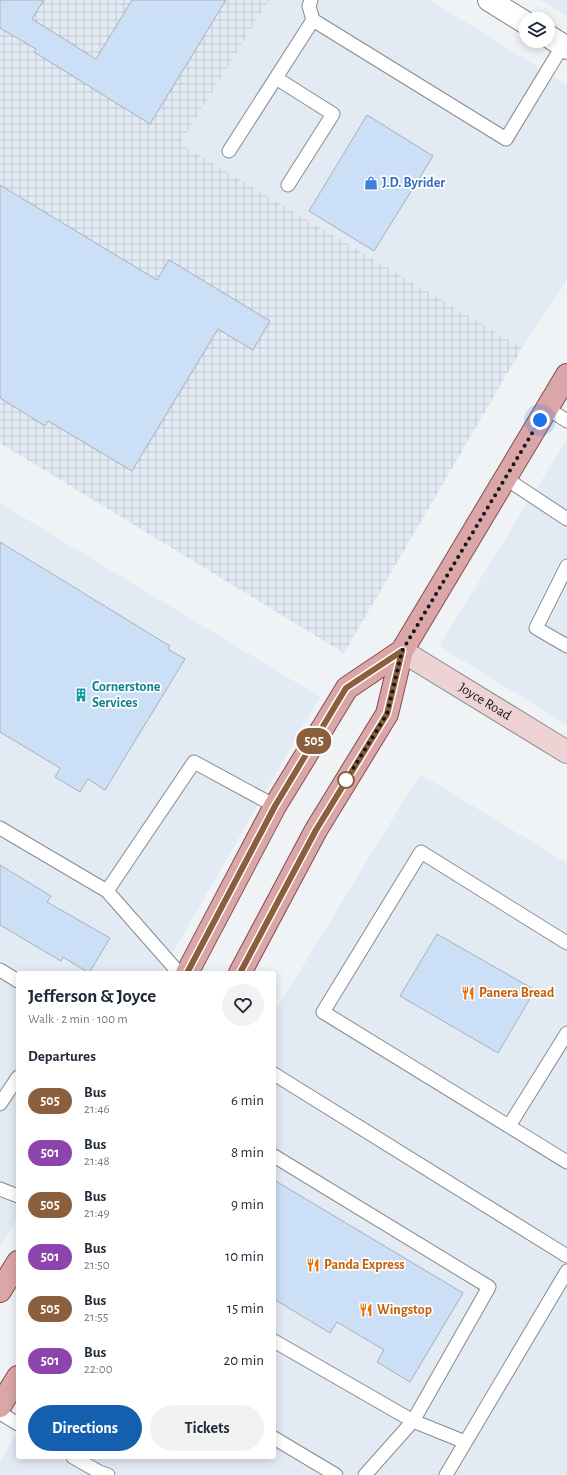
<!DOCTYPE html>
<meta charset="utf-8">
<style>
body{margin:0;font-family:"Alegreya Sans",sans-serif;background:#f2f2f3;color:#1f2937;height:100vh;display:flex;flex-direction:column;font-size:15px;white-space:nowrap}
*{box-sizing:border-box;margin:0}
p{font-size:13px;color:#747a83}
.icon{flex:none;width:22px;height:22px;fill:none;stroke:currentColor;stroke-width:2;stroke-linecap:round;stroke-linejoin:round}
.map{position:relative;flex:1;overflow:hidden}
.details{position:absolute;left:16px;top:971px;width:260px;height:488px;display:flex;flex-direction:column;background:#fff;border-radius:4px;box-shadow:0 2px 10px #0003}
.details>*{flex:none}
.badge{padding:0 8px;border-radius:13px;font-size:14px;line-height:26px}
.controls{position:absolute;left:519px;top:12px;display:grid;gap:8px}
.controls a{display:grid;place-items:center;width:36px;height:36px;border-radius:50%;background:#fff;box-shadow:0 2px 10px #0003;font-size:20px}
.you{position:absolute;width:20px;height:20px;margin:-10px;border:3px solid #fff;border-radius:50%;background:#1a73e8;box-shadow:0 0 0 6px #1a73e833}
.map>.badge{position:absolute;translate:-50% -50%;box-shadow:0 0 0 2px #fff}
h2{padding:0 12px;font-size:15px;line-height:36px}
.round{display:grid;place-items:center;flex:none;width:42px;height:42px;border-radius:21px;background:#f2f2f3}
.overview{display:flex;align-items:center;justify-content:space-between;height:68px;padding:0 12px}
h1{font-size:19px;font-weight:700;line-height:30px}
.cta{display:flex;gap:8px;margin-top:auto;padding:8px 12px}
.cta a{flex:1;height:46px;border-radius:24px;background:#1460af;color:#fff;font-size:16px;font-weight:700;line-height:46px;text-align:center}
.cta a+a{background:#f2f2f3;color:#1f2937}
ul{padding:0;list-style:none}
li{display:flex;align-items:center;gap:12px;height:52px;padding:0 12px}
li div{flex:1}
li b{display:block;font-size:15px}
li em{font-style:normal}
li .badge{min-width:44px;font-weight:700;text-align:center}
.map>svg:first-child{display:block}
</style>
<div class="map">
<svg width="567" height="1475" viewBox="0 0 567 1475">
<defs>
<pattern id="industrial-grid" width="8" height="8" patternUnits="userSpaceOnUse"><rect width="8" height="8" fill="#e2eaf4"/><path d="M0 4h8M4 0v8" fill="none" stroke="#c1c8d0"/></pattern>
</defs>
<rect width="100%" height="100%" fill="#f0f3f6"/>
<path fill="#e2eaf4" d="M269,0H430L567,85V279L522,348L180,144Z
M540,0H567V16Z
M567,439V725L439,646Z
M0,503L320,697L161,973H18V1216L0,1247Z
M420,774L567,863V1475H0V1461L18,1431V1457H274V1013Z"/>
<path fill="url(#industrial-grid)" d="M0,0H269L180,144L522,348L344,653L0,443Z"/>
<path fill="#cbdff6" stroke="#acafb3" d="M0,0H44L32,19L96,59L132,0H226L150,124L34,52L36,49L0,28Z
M367,115L433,156L374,251L309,211Z
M0,185L157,280L169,260L270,321L253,350L218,329L132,471L48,421L45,426L0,398Z
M0,542L170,646L168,649L185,659L105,790L88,779L80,792L55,777L60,768L0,732Z
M0,865L51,896L47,902L110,938L89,973L63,957L61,961L0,925Z
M437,934L535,990L498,1053L400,996Z
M274,1180L463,1293L410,1382L377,1362L384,1350L337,1322L330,1333L274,1299Z"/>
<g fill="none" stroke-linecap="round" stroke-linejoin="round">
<g stroke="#888a8e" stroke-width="15">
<path id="lane" d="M311,0L309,6L313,20L506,139L563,45
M276,78L333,114L288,185
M229,151L313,20
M547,408L567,421
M505,478L567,519
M567,566L536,628L567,646
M0,828L107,891
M567,943L421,852L323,1012L567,1162
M0,970L18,981
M179,973L107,891L194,762L275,806
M274,1074L567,1256
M0,1104L18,1077
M509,1126L567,1033
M274,1156L489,1287L413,1421L365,1475
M0,1189L18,1196
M274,1341L413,1421L465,1442
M0,1413L18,1424
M274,1438L336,1475
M73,1457L99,1472L108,1475
M446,1475L567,1271"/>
</g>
<g stroke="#888a8e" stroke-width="24">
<path id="street" d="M489,0L526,23
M548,36L567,48"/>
</g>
<g stroke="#888a8e" stroke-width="24">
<g id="secondary">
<path id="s1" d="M402,651L567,752"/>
</g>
</g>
<g stroke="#864d4e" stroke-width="24">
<path id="primary" d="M187,973L275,806L347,688L402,651
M240,973L316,830L387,714L402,651L567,375
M0,1291L18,1262
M0,1406L18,1377"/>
</g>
<use href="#lane" stroke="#fff" stroke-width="13"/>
<use href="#street" stroke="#fff" stroke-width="22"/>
<use href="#secondary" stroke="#edd3d3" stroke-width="22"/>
<use href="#primary" stroke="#dba6a7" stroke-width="22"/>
</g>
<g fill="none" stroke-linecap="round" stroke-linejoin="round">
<g stroke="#fff" stroke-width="9">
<path id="line" d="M187,973L275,806L346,688L402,651L387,714L316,830L240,973"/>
</g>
<use href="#line" stroke="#8b5e3c" stroke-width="6"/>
<path stroke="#151617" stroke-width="4" stroke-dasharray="0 7.2" d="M346,780L387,714L402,651L540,420"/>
</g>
<defs>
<g id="shop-bare" transform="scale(1.08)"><path d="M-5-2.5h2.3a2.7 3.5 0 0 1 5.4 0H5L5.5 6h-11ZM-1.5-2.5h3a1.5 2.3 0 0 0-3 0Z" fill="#3f7fe0" stroke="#fff" stroke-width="2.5" paint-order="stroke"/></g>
<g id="building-bare" transform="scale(1.08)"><path d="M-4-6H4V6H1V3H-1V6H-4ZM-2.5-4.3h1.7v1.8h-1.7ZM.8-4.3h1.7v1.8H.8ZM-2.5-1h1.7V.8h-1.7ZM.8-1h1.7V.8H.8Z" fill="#0f9aa8" stroke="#fff" stroke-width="2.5" paint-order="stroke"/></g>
<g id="restaurant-bare" transform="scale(1.08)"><path d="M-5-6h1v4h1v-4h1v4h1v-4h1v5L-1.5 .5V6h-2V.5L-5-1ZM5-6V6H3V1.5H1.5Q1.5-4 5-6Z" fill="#e8710a" stroke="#fff" stroke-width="2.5" paint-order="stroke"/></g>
</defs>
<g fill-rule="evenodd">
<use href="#shop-bare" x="371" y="183"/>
<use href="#building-bare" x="81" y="695"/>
<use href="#restaurant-bare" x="468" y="993"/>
<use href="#restaurant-bare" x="313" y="1265"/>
<use href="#restaurant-bare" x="366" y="1310"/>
</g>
<circle fill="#fff" stroke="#8b5e3c" stroke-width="2" cx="346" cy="780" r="8"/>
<g text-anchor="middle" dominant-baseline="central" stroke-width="3.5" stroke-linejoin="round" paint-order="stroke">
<g font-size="14" font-weight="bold" fill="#366cbe" stroke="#fff" text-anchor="start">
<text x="382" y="183">J.D. Byrider</text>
</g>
<g font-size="14" font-weight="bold" fill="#0d838f" stroke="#fff" text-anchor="start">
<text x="92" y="687">Cornerstone<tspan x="92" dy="16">Services</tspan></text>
</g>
<g font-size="14" fill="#151617" stroke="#fff">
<text stroke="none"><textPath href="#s1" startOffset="97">Joyce Road</textPath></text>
</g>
<g font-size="14" font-weight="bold" fill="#c56008" stroke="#fff" text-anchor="start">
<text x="479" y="993">Panera Bread</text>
<text x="324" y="1265">Panda Express</text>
<text x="377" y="1310">Wingstop</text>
</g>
</g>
</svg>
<div class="controls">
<a><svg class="icon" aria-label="layers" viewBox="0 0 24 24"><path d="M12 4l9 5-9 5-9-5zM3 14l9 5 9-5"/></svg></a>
</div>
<div class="you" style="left:540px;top:420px"></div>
<b class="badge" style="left:314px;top:741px;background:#8b5e3c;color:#fff">505</b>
<section class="details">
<div class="overview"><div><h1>Jefferson &amp; Joyce</h1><p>Walk · 2 min · 100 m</p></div><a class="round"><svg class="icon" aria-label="heart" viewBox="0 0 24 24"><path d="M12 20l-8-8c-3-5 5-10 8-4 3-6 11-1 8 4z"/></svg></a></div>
<h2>Departures</h2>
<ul>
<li><span class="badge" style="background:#8b5e3c;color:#fff">505</span><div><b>Bus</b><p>21:46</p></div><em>6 min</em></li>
<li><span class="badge" style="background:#8e44ad;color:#fff">501</span><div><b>Bus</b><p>21:48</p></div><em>8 min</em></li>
<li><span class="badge" style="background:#8b5e3c;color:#fff">505</span><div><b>Bus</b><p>21:49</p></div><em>9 min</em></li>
<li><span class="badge" style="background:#8e44ad;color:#fff">501</span><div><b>Bus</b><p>21:50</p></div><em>10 min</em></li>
<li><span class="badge" style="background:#8b5e3c;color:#fff">505</span><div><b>Bus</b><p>21:55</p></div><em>15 min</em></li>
<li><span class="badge" style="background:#8e44ad;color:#fff">501</span><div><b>Bus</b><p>22:00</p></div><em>20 min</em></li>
</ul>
<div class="cta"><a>Directions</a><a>Tickets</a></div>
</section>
</div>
